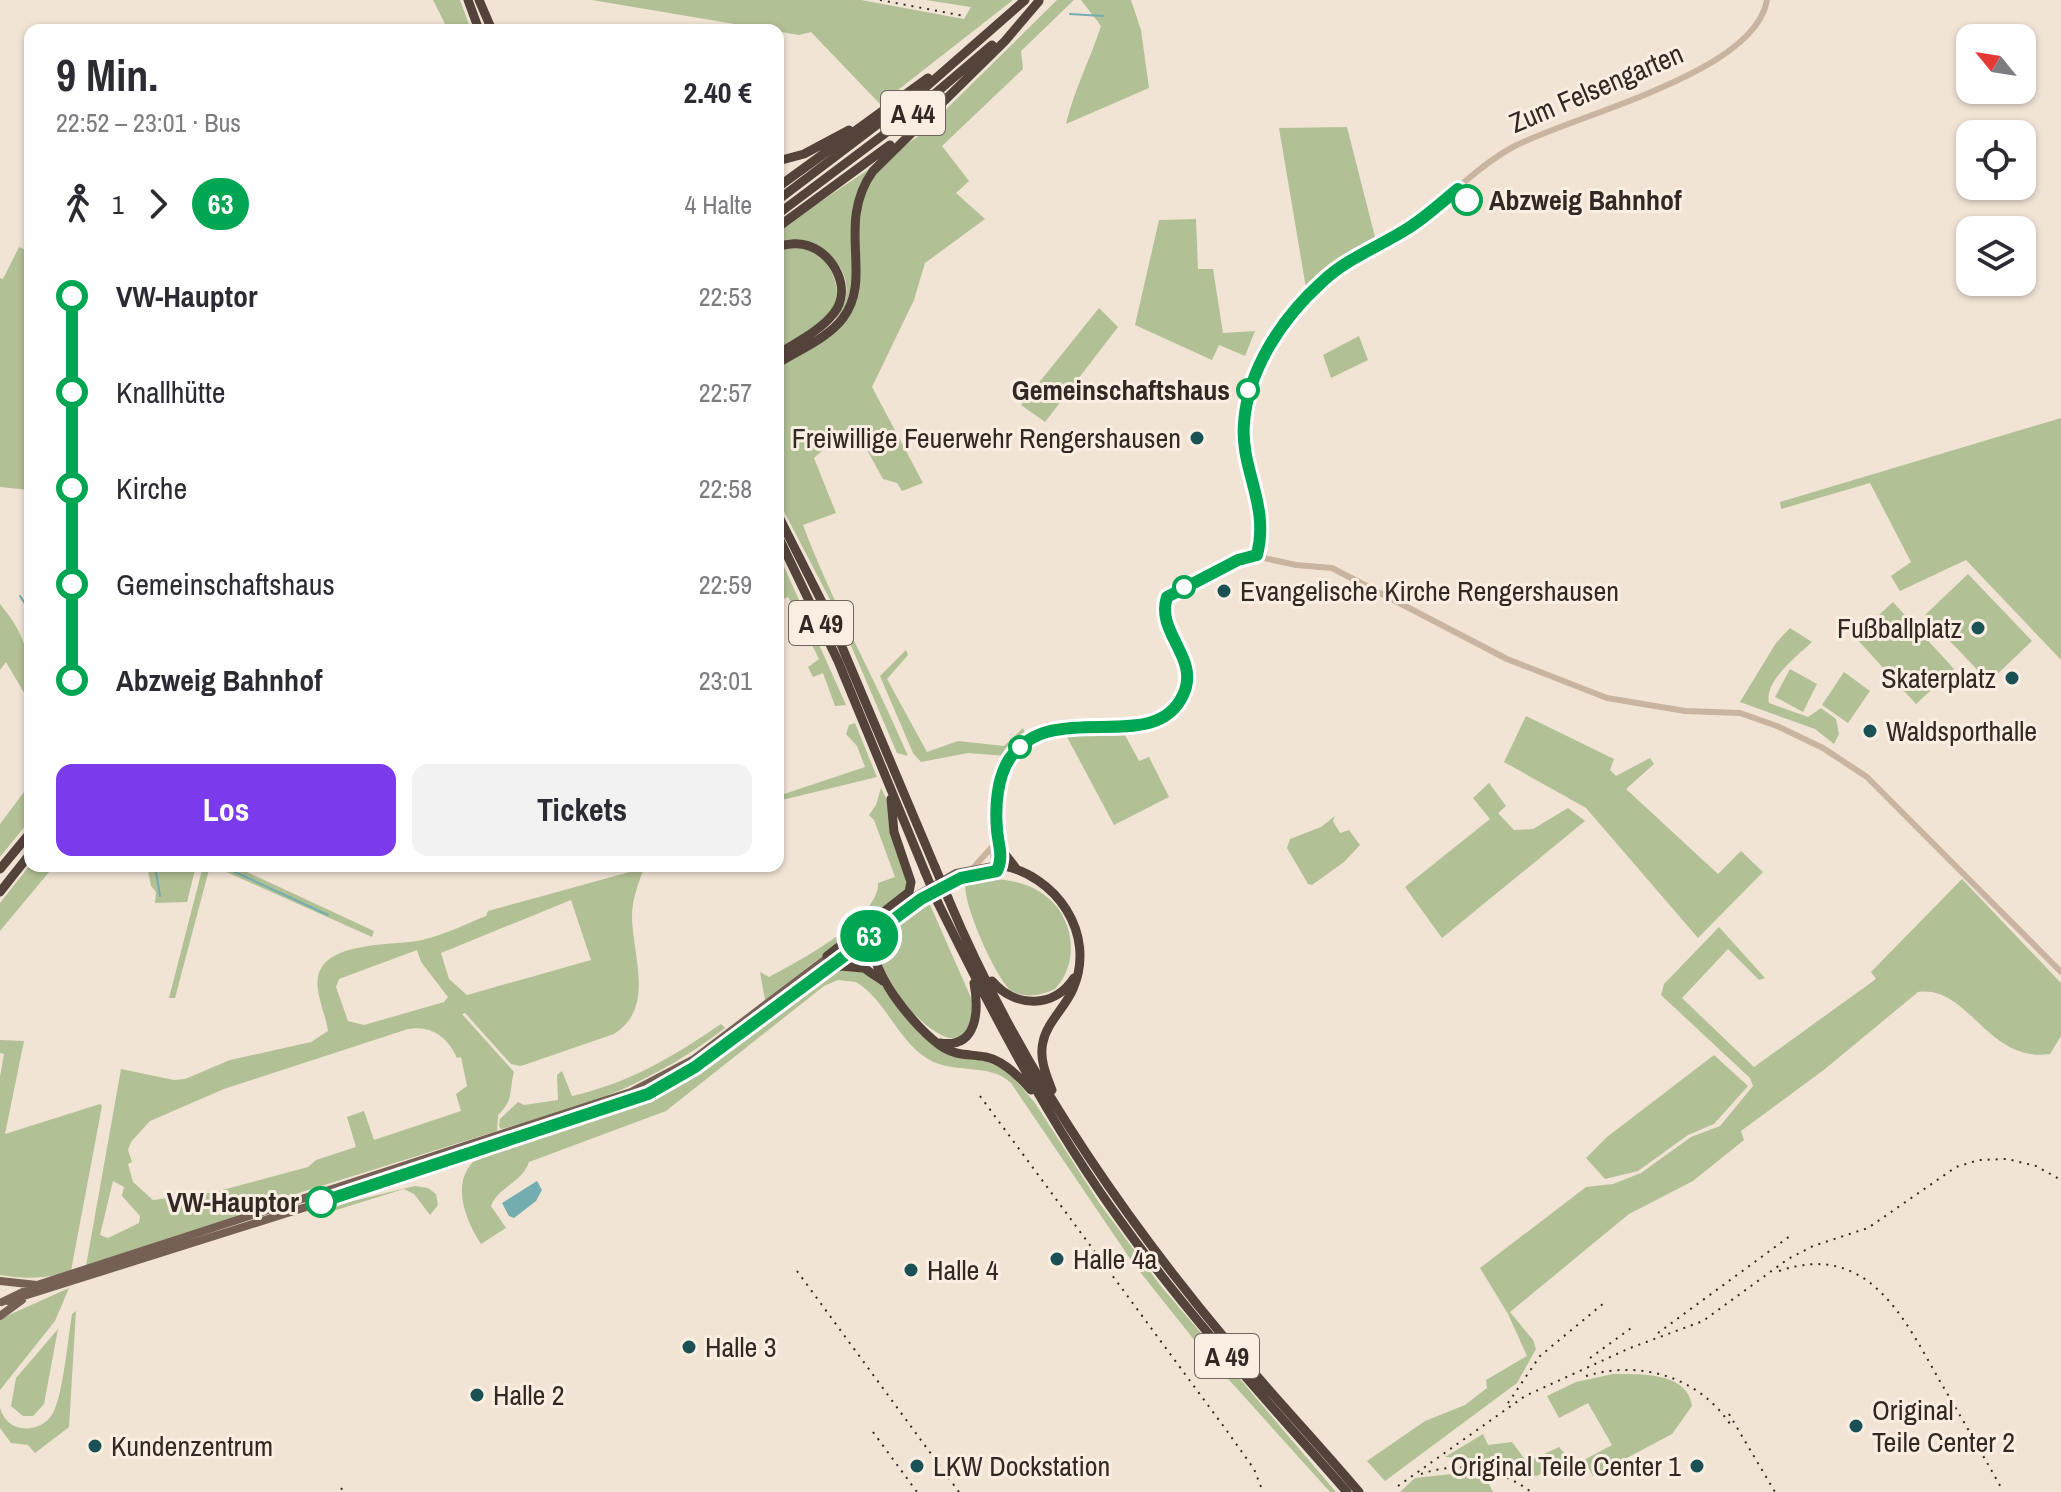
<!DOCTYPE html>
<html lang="de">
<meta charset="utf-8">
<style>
body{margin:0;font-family:"Archivo Narrow",sans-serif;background:#f2f2f3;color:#2b2b33;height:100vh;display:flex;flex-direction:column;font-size:30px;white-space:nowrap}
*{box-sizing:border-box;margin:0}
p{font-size:26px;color:#7c7c81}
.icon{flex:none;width:44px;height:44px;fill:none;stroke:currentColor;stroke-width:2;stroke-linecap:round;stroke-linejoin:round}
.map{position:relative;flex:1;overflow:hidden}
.sheet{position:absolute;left:24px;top:24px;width:760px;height:848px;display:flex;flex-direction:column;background:#fff;border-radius:16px;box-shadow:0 2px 6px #0004}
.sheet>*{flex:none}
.badge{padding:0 16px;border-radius:26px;font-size:28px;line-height:52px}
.needle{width:52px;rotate:300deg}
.fabs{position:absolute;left:1956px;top:24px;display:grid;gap:16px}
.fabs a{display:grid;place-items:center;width:80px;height:80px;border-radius:16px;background:#fff;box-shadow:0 2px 6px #0004;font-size:40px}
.map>.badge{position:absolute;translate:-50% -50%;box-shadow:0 0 0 4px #fff}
.legs{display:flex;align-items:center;gap:12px;height:88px;padding:0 32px;font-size:26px}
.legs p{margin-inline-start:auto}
.head{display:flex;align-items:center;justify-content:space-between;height:136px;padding:0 32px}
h1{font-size:44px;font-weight:700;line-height:60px}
.cta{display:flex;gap:16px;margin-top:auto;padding:16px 32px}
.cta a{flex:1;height:92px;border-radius:16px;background:#7c3aed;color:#fff;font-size:32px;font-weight:700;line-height:92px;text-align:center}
.cta a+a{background:#f2f2f3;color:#2b2b33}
ul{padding:0 32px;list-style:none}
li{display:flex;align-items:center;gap:28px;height:96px;font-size:30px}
li i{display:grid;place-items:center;width:12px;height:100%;margin:0 10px;background:currentColor}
li i::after{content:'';width:20px;height:20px;margin:-10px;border:6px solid;border-radius:50%;background:#fff}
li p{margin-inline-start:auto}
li:first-child i{background:linear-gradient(#0000 50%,currentColor 0)}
li:last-child i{background:linear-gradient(currentColor 50%,#0000 0)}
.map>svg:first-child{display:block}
</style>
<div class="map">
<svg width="2061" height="1492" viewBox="0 0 2061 1492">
<rect width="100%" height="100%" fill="#f1e4d5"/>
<path fill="#b2c095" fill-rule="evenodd" d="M433,0H460L471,30H448Z
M592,0H861L964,19L971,7L926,0H1013L880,104L811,32L799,35Z
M1057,0H1074L1021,51L1023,69L942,146L969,181L956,193L985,219L925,263L914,300L872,387L923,483L902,491L897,483L883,479L867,450L848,428L814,458L836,513L803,525C833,605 875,678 908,756L897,753L838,615L778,500V367L853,308L857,300L818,334C826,327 835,321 840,312C864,271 817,232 778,242V230L920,135Z
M1081,0H1131L1141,30L1149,88L1066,124C1074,90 1090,60 1101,26Z
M1347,127L1376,241L1357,249L1306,288L1279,128Z
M1196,219L1198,269H1213L1223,333L1255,331L1245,356L1219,345L1212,360L1135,325L1159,220Z
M19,247L30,252V490L0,487V278L3,279Z
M802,247C829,257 837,276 838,302L820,324L778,351V249Z
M1099,308L1118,327L1045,422L1021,405Z
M1359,336L1368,360L1331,378L1323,355Z
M2061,418V660L1966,560L1900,591L1891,576L1911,562L1870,483L1781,509L1780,502Z
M778,553L846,705L835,706L823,673L813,677L808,667L819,659L788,597L778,601Z
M1968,574L2032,641L1989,682L1925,615Z
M1893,602L1954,669L1916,704L1855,637Z
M0,604C29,639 30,659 30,703L6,662L0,670Z
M1790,628L1812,642C1797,656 1764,681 1769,703L1808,717L1821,708L1836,719L1839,734L1834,744L1815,729L1740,702L1776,643Z
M906,650L908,655L887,679L927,752L958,741L1004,746L1023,728L1027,738L1006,756L968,753L921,762L913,753L880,676Z
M1790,669L1817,684L1803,712L1775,697Z
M1844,672L1870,691L1848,723L1822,705Z
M1526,716L1614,759L1610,770L1616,776L1650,758L1654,764L1626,789L1718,874L1741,851L1763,872L1698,938L1586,808L1504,762Z
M855,723L877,777L778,801V796L865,767L857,746L846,734L849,725Z
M1066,735H1125L1139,761L1149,757L1169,797L1114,825Z
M1489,783L1506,806L1498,813L1514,830L1533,829L1568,808L1585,821L1442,938L1405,887L1490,819L1473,798Z
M30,784V820L0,857V824Z
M881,788L888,802L908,890L765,1000L760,972L769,977C799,961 879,919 878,883L895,877L874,820L869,815L876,805Z
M1335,816L1333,821L1340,833L1349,830L1360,845L1344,862L1312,885L1308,884L1287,848L1290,839L1321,827Z
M30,865L54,866L0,931V903Z
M147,866H196L187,902L155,903L156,892L151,886Z
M203,866H210L175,998H169Z
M213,866H232L247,872L374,931L372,937Z
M644,868C638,884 632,900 632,917C633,958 655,1008 614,1034L521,1066L511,1064L465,1013L462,1014L514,1072C509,1091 514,1100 498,1115L497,1131L270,1202L267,1208L86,1266L121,1069L174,1080L185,1079L230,1060L311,1042L328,1031C326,1015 315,993 318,977C325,940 396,946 422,940C444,935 466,924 486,916L488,911ZM571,900L591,960L467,995L449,979L441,953ZM417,950L421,962L448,997L444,1002L364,1025L348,1021L336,987L339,979ZM408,1029C431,1025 448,1037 457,1058L461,1057L467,1086L456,1094L461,1111L374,1140L364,1111L347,1117L356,1147L316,1160L308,1167L215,1192L153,1200L133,1182L128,1164L132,1162L128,1150L131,1142L150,1121L224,1089ZM113,1181L124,1187L122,1196L140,1216L139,1223L108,1238L100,1235Z
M989,878C1010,880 1031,883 1048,898C1075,920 1079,964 1055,989C1042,995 1025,999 1012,991C997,982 960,898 966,883Z
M1962,879L2061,983V1036L2050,1054C1987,1063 1969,985 1918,992L1825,1069L1741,1131L1744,1140L1693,1181L1629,1214L1510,1312L1533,1340L1536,1349L1517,1383L1385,1481L1367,1461L1425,1421L1465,1405L1487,1388L1486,1380L1527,1356L1508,1314L1480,1268L1586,1187L1613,1184L1641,1173L1691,1137L1720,1126L1753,1086L1750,1078L1661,995L1664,984L1719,927L1765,978L1759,980L1728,949L1682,998L1754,1067L1876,979L1871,972Z
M927,898L972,1000C974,1093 885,992 876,957C873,950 877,940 879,932Z
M835,970L864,971L881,985L925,1037L1007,1070L1035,1103L1100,1204L1160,1285L1336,1492H1330L1203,1351L1133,1263L1011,1083C989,1062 954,1075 928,1059C897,1040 886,1000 856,982L838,980L824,986L666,1111L529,1162C522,1183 498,1187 491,1206L506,1228L481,1244C466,1221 451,1185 473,1162L672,1085Z
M721,1024L725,1028C658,1080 583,1110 501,1129L499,1126L500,1119L518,1102L524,1105L558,1100L557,1075L562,1071L572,1096C629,1083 673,1057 721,1024Z
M0,1040L24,1041L5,1134L100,1104L102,1106L71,1271C48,1279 24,1279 0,1275V1077L4,1054L0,1053Z
M1714,1055L1748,1086L1714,1124L1688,1135L1638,1171L1605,1179L1586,1158L1607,1137Z
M415,1186L428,1188L436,1194L438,1205L430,1215L414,1194L404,1189L333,1211L328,1207Z
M69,1288L55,1321L0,1390V1319Z
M76,1311L69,1427L35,1453L28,1445L11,1443L0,1428V1408C7,1434 40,1435 53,1413C63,1395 68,1337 72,1314Z
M58,1329L44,1404L33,1416H23L11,1406L16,1378Z
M1613,1374C1640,1374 1688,1372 1692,1406L1672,1434L1593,1476L1584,1460L1612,1445L1588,1403L1559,1418L1547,1396L1576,1382Z
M1483,1434L1488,1445L1512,1442L1527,1462L1559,1447L1569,1458L1537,1476L1506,1471L1478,1459L1445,1457Z
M1452,1474L1486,1478L1493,1492H1400L1415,1478Z"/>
<path fill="#73adaf" d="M537,1181L542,1190L536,1201L514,1218L509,1216L502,1203Z"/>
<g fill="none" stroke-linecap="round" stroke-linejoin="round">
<path stroke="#73adaf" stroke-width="2" d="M1070,14L1103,16
M20,596L30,611
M155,866L160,896
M222,866L328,915"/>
<path stroke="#c9b3a1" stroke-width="6" d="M1257,555C1274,487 1220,439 1257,365C1280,319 1321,278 1364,252C1382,241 1401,234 1417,222C1448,198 1478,166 1513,147C1573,115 1755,74 1767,0
M998,833L1001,855L998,869
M973,868L993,846
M996,868C989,851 997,826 998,808C1005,672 1131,764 1177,706C1212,663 1154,636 1167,597L1250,555L1296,565L1332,568L1507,659L1607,698L1685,711L1740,713L1777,726L1823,748L1867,777L2061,972"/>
<path stroke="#765f54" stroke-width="8" d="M893,909L956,873L999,865
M0,1281L37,1285
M8,1301L373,1186L648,1094L695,1067L921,899L961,878L997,871
M2,1302L37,1285L631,1092L694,1059L831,955
M0,1316L22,1300"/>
<path stroke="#54433b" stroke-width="9" d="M468,0L479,30
M479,0L492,30
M778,161L804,154L849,130
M778,187L928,78
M778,200L919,93L1025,0
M778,214L911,114L992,45
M778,227L890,145
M778,246C789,244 799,242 809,246C835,255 852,290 834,313C820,331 797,342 778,354
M778,363C799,350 828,338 843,318C874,277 835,224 873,171L1005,41L1039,1
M778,515L829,616L935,867
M778,536L838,661L925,872
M1001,849L1015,867
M999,865C1056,874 1097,934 1073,989C1065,1008 1047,1022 1043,1042C1039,1058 1046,1075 1052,1090
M0,869L30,833
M0,892L30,854
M948,898C1016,1060 1115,1207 1227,1341C1269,1392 1316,1441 1359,1492
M938,903C993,1014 1049,1123 1122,1223C1190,1318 1270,1404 1347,1492
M876,931C859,963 917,1031 944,1048C957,1056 971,1054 986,1057C1004,1061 1019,1076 1031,1090
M851,940C846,960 869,971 883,981
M827,956L909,892L911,882L894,832L891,799
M818,973L841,966L862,968
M992,981C1015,1008 1054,1009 1074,978
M940,1043C978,1049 979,1010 974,983"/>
<path stroke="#332924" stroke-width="2" stroke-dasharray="2 6" stroke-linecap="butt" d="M880,0L964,16
M980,1096L1227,1431L1254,1469L1263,1492
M797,1271L959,1492
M1779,1271C1869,1240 1905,1320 1941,1383C1962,1418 1982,1454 2002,1489
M1658,1333L1790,1236
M1590,1358L1634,1326
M1586,1376C1642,1359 1701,1378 1732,1427
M1508,1403L1540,1356L1604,1303
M1729,1414L1775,1492
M873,1432L917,1492
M1421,1474C1458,1461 1500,1468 1531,1492
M1398,1486L1525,1396L1630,1348L1703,1321L1788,1259L1813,1246L1868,1228L1956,1167L1979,1160L2007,1159L2036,1166L2061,1180
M341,1488L344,1492"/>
<path stroke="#54433b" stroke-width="9" d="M935,867L948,898
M925,872L938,903"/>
</g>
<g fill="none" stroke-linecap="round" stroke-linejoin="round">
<g stroke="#fff" stroke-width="18">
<path id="line-1" d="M321,1202L648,1094L695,1067L921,899L961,878L997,871C1004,856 998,845 997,829C995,807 997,777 1010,758C1053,696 1154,758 1183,695C1201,658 1155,633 1167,597L1238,560L1257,555C1270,504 1240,470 1244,423C1248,369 1282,318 1322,282C1347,258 1381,246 1410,227C1427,216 1442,202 1458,189L1467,200"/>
</g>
<use href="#line-1" stroke="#00a651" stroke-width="12"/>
</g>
<g fill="#fff" stroke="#00a651" stroke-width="4">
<circle cx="1467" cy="200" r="14"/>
<circle cx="1248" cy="390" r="10"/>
<circle cx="1184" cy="587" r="10"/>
<circle cx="1020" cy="747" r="10"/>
<circle cx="321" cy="1202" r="14"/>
</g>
<g fill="#195155" stroke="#f9eee1" stroke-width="3">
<circle cx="1197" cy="438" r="8"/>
<circle cx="1224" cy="591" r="8"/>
<circle cx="1978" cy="628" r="8"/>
<circle cx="2012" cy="678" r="8"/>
<circle cx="1870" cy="731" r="8"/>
<circle cx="1057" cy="1259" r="8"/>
<circle cx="911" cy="1270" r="8"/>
<circle cx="689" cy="1347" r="8"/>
<circle cx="477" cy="1395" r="8"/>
<circle cx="1856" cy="1426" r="8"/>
<circle cx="95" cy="1446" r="8"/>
<circle cx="917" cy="1466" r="8"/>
<circle cx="1697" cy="1466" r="8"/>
</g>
<g text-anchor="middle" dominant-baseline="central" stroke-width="6" stroke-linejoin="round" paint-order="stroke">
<g fill="#f9eee1" stroke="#6e645d" stroke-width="2">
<rect x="881" y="91" width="64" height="44" rx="6"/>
<rect x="789" y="601" width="64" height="44" rx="6"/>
<rect x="1195" y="1334" width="64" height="44" rx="6"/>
</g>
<g font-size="26" font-weight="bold" fill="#332924">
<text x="913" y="113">A 44</text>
<text x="821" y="623">A 49</text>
<text x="1227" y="1356">A 49</text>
</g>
<g font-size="28" fill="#332924" stroke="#f9eee1">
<text transform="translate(1596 88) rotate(-23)">Zum Felsengarten</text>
</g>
<g font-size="28" font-weight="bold" fill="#332924" stroke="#f9eee1" text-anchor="end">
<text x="1489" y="200" text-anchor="start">Abzweig Bahnhof</text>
<text x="1230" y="390">Gemeinschaftshaus</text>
<text x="299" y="1202">VW-Hauptor</text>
</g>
<g font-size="28" fill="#332924" stroke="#f9eee1" text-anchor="start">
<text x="1181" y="438" text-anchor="end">Freiwillige Feuerwehr Rengershausen</text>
<text x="1240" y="591">Evangelische Kirche Rengershausen</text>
<text x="1962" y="628" text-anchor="end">Fußballplatz</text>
<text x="1996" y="678" text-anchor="end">Skaterplatz</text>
<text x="1886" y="731">Waldsporthalle</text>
<text x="1073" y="1259">Halle 4a</text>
<text x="927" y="1270">Halle 4</text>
<text x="705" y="1347">Halle 3</text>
<text x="493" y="1395">Halle 2</text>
<text x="1872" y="1410">Original<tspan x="1872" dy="32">Teile Center 2</tspan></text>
<text x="111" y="1446">Kundenzentrum</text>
<text x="933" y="1466">LKW Dockstation</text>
<text x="1681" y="1466" text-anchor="end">Original Teile Center 1</text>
</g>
</g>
</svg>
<div class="fabs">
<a><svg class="needle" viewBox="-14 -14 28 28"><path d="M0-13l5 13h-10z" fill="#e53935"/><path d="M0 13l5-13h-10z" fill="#7c7c81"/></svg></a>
<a><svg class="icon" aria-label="locate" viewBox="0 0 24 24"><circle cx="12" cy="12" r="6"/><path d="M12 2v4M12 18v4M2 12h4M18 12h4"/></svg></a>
<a><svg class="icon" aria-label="layers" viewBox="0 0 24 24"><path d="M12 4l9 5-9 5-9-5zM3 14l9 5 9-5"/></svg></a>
</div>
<b class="badge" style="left:869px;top:936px;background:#00a651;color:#fff">63</b>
<section class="sheet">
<div class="head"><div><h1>9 Min.</h1><p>22:52 – 23:01 · Bus</p></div><b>2.40 €</b></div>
<div class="legs"><svg class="icon" aria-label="walk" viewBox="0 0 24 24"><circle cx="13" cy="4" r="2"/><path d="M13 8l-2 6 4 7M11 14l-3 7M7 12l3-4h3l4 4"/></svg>1<svg class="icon" aria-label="forward" viewBox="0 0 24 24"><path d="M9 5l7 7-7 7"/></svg><b class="badge" style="background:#00a651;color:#fff">63</b><p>4 Halte</p></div>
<ul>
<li><i style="color:#00a651"></i><b>VW-Hauptor</b><p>22:53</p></li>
<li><i style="color:#00a651"></i><span>Knallhütte</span><p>22:57</p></li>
<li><i style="color:#00a651"></i><span>Kirche</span><p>22:58</p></li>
<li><i style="color:#00a651"></i><span>Gemeinschaftshaus</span><p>22:59</p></li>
<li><i style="color:#00a651"></i><b>Abzweig Bahnhof</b><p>23:01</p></li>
</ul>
<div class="cta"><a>Los</a><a>Tickets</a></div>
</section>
</div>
